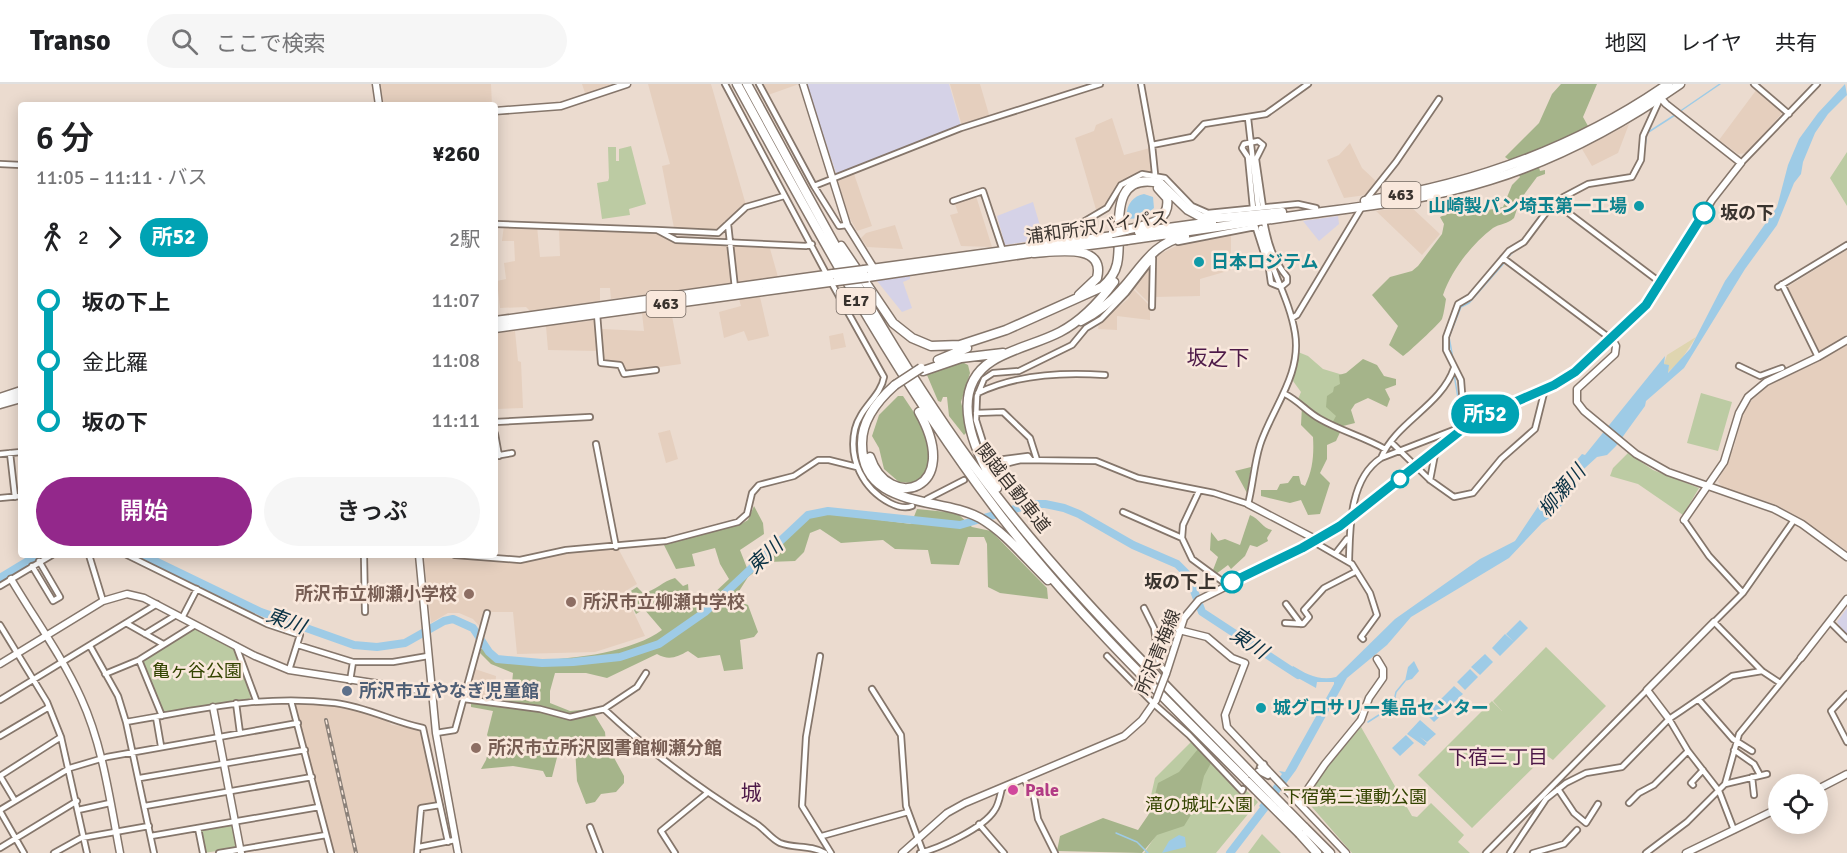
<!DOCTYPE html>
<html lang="ja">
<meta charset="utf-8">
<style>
body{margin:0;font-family:Signika,"Noto Sans JP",sans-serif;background:#f6f6f6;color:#202124;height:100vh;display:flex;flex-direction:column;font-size:22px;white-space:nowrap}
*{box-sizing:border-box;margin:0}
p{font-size:20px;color:#757577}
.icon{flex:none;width:33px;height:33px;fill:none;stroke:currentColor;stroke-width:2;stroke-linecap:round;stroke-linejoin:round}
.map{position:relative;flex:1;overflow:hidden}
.drawer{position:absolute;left:18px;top:18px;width:480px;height:456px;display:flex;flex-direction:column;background:#fff;border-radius:6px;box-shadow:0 3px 15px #0003}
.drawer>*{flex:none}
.badge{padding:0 12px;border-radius:20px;font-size:21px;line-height:39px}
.controls{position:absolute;left:1768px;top:690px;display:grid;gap:12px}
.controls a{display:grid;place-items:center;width:60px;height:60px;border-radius:50%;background:#fff;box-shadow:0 3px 15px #0003;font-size:30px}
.map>.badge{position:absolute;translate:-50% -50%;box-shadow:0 0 0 3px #fff}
.legs{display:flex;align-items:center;gap:9px;height:66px;padding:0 18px;font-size:20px}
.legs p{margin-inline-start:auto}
.overview{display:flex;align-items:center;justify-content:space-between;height:102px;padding:0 18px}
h1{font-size:33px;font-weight:600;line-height:45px}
.primary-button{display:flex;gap:12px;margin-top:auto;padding:12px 18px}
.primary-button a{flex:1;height:69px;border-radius:36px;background:#93288b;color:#fff;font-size:24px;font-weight:600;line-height:69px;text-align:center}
.primary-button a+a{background:#f6f6f6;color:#202124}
ul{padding:0 18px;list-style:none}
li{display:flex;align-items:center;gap:21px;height:60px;font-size:22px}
li i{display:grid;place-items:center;width:9px;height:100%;margin:0 8px;background:currentColor}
li i::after{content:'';width:15px;height:15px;margin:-8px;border:4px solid;border-radius:50%;background:#fff}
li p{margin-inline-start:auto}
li:first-child i{background:linear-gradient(#0000 50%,currentColor 0)}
li:last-child i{background:linear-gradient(currentColor 50%,#0000 0)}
header{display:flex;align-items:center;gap:36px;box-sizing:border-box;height:84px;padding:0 30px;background:#fff;border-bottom:2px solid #e0e0e0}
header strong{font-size:28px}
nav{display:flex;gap:33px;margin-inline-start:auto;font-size:21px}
.search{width:420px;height:54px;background:#f6f6f6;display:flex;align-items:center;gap:15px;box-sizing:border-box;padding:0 21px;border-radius:33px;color:#757577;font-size:22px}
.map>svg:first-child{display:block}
</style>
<header>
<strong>Transo</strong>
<div class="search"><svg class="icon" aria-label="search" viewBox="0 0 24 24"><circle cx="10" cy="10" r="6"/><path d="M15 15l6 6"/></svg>ここで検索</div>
<nav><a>地図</a><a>レイヤ</a><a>共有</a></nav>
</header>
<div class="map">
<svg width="1847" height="769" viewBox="0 0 1847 769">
<rect width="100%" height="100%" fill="#ebdbcf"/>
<path fill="#d5d2e7" d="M806,0H949L961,42L837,92Z
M1033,118L1044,155L1005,161L997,132Z
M1338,132L1339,140L1319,157L1303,137Z
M910,192V195L903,198L912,224L902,228L877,197Z
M1847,524V551L1837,538Z"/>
<path fill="#e5cfbe" d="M380,0H491L492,21H383Z
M582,0H620L586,12Z
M648,0H711L746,121L717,147L674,144L662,82L670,80Z
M762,0H799L768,11Z
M950,0H980L990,34L962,42Z
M1757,5L1783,28L1748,69L1738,70L1719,56Z
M1112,34L1124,71L1150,64L1153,88L1140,89L1121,99L1113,106L1106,123L1097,129L1075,54L1094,47L1096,41Z
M1629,40L1618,69L1592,82L1582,65Z
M1350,59L1362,84L1377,98L1366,111L1344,114L1327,76L1339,71Z
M854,90L872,142L857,147L849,133L838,97Z
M976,112L992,163L961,162L950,131L958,129L955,120Z
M1410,122L1440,150L1422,171L1376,127Z
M504,141L537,142L540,173L560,172L559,145L656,148L670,157L728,160L731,199L611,215L610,204H600V217L530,227L526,223L500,224L497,197L506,195L504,179L515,177L514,157H502Z
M895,141L903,165L867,163L861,154L866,149Z
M1231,151V186L1200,195V212L1154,213V176L1158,171L1182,159Z
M732,160L769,161L778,193L737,199Z
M1847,166V251L1820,268L1787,203Z
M1147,184H1151L1150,220L1134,204Z
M1133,205L1150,222V236L1117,232V246L1098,245L1099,239L1128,215Z
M760,213L769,252L748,257L744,247L724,254L719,228L741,222L739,215Z
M680,224L681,230L672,232L681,280L624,288L621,279L601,277L602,245L644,247L642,229Z
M596,236L598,267L548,266L546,242Z
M515,247L518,277L521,278L523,324L495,325V249Z
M843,249L846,263L831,266L829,252Z
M1847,261V467L1797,432L1774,420L1722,403L1718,397L1734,363L1743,329L1752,316L1769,301L1812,281Z
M670,346L678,375L666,379L658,349Z
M584,466H619L637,500L624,508L645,552L595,568L517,570L513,528H485L481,544L473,535L459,529H448L431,539L424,474H430V471L507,479Z
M475,585L496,592L494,618L468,612L469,601Z
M297,618L344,623L382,633L392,641L418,644L423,649L436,719L418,723L420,746L416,769H332L296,622Z"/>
<path fill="#bccba3" d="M631,62L646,120L629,125L630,131L602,135L597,99L608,97L609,94L608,63H616V77H619V65Z
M1847,68V122L1830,94Z
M1298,268L1308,272L1323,285L1353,294L1337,341L1321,335L1298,315L1301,308L1293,297Z
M1701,309L1732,318L1718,367L1687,359Z
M1628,369L1653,386L1699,404L1683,431L1638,400L1610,392L1613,384Z
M195,544L234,564L251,613L249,615L163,628L142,576Z
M1546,563L1606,622L1553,676L1546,671L1472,744L1418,691L1492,617L1502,627L1493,617Z
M1361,643L1412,732L1417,733L1431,719L1464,751L1458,758L1470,769H1352L1305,715L1328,682Z
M1194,655L1258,718L1216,769H1144L1161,744L1147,729L1155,694Z
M233,741L236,764L204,769L200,746Z
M1262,750L1281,769H1248Z"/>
<path fill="#a5b48a" d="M1561,0H1597L1583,33L1588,42L1547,64L1512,78L1505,73L1539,39L1552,10Z
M1538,80L1540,87L1545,86V90L1537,93L1520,116L1514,134C1508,140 1499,140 1493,144C1472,160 1452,185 1443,211L1446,215C1445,221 1444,229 1442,235C1439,240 1408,269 1403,272L1389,261L1398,242L1372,211L1390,193L1412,187L1418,182L1442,150L1444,140L1440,133L1450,128L1447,113L1460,112L1468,130L1503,123L1512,101L1520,93L1518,90Z
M1363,275L1377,281L1384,292L1396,295V301L1385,305L1390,315L1387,323L1368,314L1355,320L1351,326L1355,339L1343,342L1336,357L1327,361V375L1320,389L1330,399L1320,430L1308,431L1301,416L1290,419L1261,412V406H1277L1280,400L1288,399L1293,392H1299L1301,400L1305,402C1313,386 1314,370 1313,353L1301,341L1302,322L1331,341L1336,332L1326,323L1327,312L1333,308L1334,303L1340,300L1339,291L1346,289Z
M962,278L968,281L970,289L961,318L968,347L964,351L949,332L947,313H943L941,318L938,317L927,291Z
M898,312H903L927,348L929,381L925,386L926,390L913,399L899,398L884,385L879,364L872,352L879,331Z
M1251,383L1247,409L1235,387Z
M754,422L763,439L764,450L740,466L747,484L766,474L813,430L826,429L911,440L917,425L957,429L972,443L991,447L1047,504L1048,515L1000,509L988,503L987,460L984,453H968L959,481L931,480L928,466L895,465L883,456L841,459L820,445L810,449L804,468L795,477L768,478L748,493L734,515L748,521L758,548L754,553L740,556L743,585L724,587L720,571L698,574L688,567C677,573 669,577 657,570L607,594L586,589H555L550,607V619L570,627L591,625L605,648L606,659L624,692V699L616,708L601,710L595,718L586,720L577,697L575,664L560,662L552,693H546L543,687L513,682L481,685L486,676L491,657L487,651L493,627L471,623V617L497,621L500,615L511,609L513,589L491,580L480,569L481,565C490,565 494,573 502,574C545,580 627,572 662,546L644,525L636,530L626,510L637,503L643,509C655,507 663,497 675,494L683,502L688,500L689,512L695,516L711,512L729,495L720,480L715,464L692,470L695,482L676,485L664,461L741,440L748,436Z
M1250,431C1260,435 1262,444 1272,446L1267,454L1268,457L1257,463L1250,461L1245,472L1231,485L1228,481L1216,490L1213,486L1218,473L1210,466L1211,448L1218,457L1225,455L1240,461Z
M1198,665L1211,679L1204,692L1197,721L1184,742L1157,751L1142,769L1057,767L1060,752L1103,734L1138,746L1151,727L1158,699L1179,688Z"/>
<path fill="#dfd5b0" d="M1696,253L1681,276L1667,289L1669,282L1664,280L1667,271Z"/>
<path fill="#9ecbe6" d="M1845,0L1847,11L1828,30L1815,49L1803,78L1801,90L1794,99L1777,141L1745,185L1684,284L1646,317L1645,322L1616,362L1607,371L1597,373L1574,394L1569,412L1555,430L1542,439L1509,474L1411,533L1387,561L1347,594L1296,686L1265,728L1259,722L1282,690L1279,687L1285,688L1334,600V598H1317L1316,604L1289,589L1293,582C1306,590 1319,597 1336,593L1395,535L1480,475L1515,457L1543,415L1582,370L1585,371L1665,272L1664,280L1669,281L1668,289L1690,265L1725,197L1777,123L1788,81L1799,55L1818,29Z
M1144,110L1153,113L1154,124L1141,134L1127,135C1125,123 1132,112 1144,110Z
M1520,536L1528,544L1514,558L1506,550Z
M1505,550L1514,558L1500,572L1492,564Z
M1485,570L1493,578L1480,591L1471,583Z
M1414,577L1419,587L1412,595L1405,597L1408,583Z
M1470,585L1478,593L1465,606L1457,598Z
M1454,602L1463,610L1449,623L1441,615Z
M1440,616L1448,625L1434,638L1426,630Z
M1420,636L1436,650L1427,658L1420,653L1427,659L1424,662L1407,650Z
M1406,651L1414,659L1400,672L1392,664Z
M1179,751L1185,753L1186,763L1162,769L1169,757Z"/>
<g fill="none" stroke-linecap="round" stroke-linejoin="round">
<path stroke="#9ecbe6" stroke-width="1.5" d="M1679,28L1720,0
M1633,96L1643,77L1647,49L1675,31
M1527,157L1550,128
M1507,174L1514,167
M1453,275L1449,253L1461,223L1469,219L1505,178
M1454,290L1460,326L1471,334
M1368,638L1393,622L1396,608L1405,597
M1116,749L1137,758L1148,769"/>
<path stroke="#9ecbe6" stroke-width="8" d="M143,471L261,528L354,561L377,563L405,559L444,537L453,535L473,544L489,568L497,575L542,579L573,578L620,573L659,560L705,528L808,431L828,427L960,441L1032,420H1045L1064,424L1079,430L1133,461L1177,480L1188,491L1202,528L1298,591
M0,494L38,471
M1230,769L1269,718"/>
<g stroke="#85766b" stroke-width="8">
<path id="street" d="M725,0L827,191
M759,0L814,102L839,142L847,141
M1141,0L1152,61L1155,90
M1754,0L1789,30
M1248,34L1258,122
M1152,61L1192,53L1204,40L1266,30L1308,0
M1741,79L1817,0
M0,80L21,81
M814,102L961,44L1100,0
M953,117L983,107L1003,167
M1365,117L1396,78L1439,15
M1554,118L1661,199
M1253,124L1248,73L1242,64L1244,60L1258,57L1263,61L1256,75L1263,123
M1264,137C1268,159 1273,176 1287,193V198L1281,203
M495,140L657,146L676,156L806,162L812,160
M728,140L735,204
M1255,141L1269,185L1271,199L1281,203
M657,146L718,149L746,123L784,112
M1178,158L1255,143
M1046,160L1107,124L1121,101L1142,90L1165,94L1192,122L1208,129L1298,120L1316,124
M1503,174L1611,255
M831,198L884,293C881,312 860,324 855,345C848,375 863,405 890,419C898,423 905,425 912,422
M1782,200L1818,273
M1778,203L1847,161
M1152,223L1153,174
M597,230L601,279L620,281L624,290L656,286
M1292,234L1297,231L1362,123
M1739,282L1760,292L1782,284
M978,309C1017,290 1062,288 1105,291
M1285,310C1299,317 1307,328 1320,335C1341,347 1364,353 1385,365
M976,329L1003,328L1030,354L1037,376
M1477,334L1463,322L1461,296L1446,266V253L1458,220L1470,213L1509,167L1524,158L1554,118L1588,100L1632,93L1641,76L1643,52L1659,17
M495,338L590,333
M495,350L499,372
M1391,358L1430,396L1454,413L1473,409L1501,375L1535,345L1545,305
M596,360L616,463
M10,369L15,413
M0,370L21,368
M495,372L512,369
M1381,374C1396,338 1441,322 1454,284
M1031,376L1028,372L989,377L976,336L977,312L984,295L993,289L1019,287L1072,261L1086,244L1101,235L1126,209L1152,175
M989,384L1021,376L1096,377L1138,394L1214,409L1248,420C1253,401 1254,380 1260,361C1272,324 1302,291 1295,249C1289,212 1267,180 1261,144
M1430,396L1436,365
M1199,407L1183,441L1182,454L1192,475L1226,500
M0,414L21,412
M927,415L964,396
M1123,428L1182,454
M1684,436L1709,472L1743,509L1714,538L1762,587L1780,599
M1314,458L1352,480L1370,509L1377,531L1361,553L1363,555
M1336,469L1347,455
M89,471L103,517
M127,471L267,540L300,551L289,586
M364,471L365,528
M455,471L520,476L566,466L666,457L738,438L747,430L752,409L759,401L794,392L818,376H829L857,383
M1349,477C1350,445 1349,395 1381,374L1469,340
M32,482L53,517L60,513L39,477
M0,502L52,471
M1743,509L1794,436
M1286,520L1301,540
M1144,524L1154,544L1159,580L1166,588
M182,534L197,505
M1830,538L1847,555
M126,539L163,560
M1285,539L1303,540L1309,533L1304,526L1324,504L1355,488
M0,541L47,618L61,653L87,769
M145,550L176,531
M298,561L353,578H393L428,572
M90,562L118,612L126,638L154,769
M236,562L256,616
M820,572L806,653L802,722L831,769
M1107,572L1154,620L1189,651L1242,707L1243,705
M139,576L162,632
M105,590L139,576L195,541
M350,597L353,578
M872,605L901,651L906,722L923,768
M1847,610L1831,627L1847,658
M464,615L540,625L570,633L604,625C651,669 700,705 755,739C764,744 771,755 780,759C795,765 809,760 825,769
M0,616L157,520
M1699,616L1733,655L1752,667
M291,617L331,769
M236,619L240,649
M604,625L637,603L646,589
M156,633L161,662
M1669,635L1688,667L1719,707L1734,746
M126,638C198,626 261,610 335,619C367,623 393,638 423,644L448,758
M436,649L455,646L487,529
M0,652L49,623
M1734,666L1754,680L1760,691
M1258,687L1268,692L1260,683L1264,680
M0,692L61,653
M0,692L15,717
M1752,693L1754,711
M140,694L305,666
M1024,695L1034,713L1038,735L1055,769
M1725,700L1767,690
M1693,701L1691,699L1703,686
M1558,705L1574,729L1586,739L1598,720
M1629,719L1639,709L1654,701L1688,667
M145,722L312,693
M0,726L70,684L107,673L298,639
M78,726L110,719
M0,727L24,769
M979,740L1004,769
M590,743L600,769
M198,744L203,769
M151,752L319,723
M822,752L908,728
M419,763L455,756
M0,764L77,717
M54,769L81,754L149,742
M219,769L326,751
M417,769L421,724L440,721
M675,769L661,747L706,710
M920,769C940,764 983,744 994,727C999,721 1000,711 1002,704
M1486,769L1647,606
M1510,769L1546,715L1566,699L1586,689L1622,683L1669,635L1681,627L1732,592L1762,587
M1533,769L1564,760L1577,746
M1646,769L1687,738L1725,700L1739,650L1801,574"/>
</g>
<g stroke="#85766b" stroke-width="9">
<path id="secondary" d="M376,0L379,21
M803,0L847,141L875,186
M495,27L561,22L627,0
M1612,255L1616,262L1615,270L1577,305V318L1584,327L1636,370L1668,388L1774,425L1802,440L1847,473
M1248,420L1317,456
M1684,436L1724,378L1739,329L1748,313L1766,298L1818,273L1847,256
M419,471L436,649L458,769
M11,495C34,534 62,572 81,614C103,662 110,717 120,769
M1179,546L1207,553L1232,574L1245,579L1225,631L1227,643L1346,769
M1801,574L1847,515
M0,580L103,517L127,510L144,514L255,572L289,586L431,608
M1166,590L1184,534L1199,516L1302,464L1340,442L1474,336L1557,299L1577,286L1646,221L1712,116L1741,79L1666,20L1658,11
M213,623L241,769
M1669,635L1647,606L1714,538
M1818,705L1847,690
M1299,718L1325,680L1361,636L1369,614L1383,594V585L1377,575
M902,769L947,729L965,719L1124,652L1142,636L1156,616
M1686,769L1779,724"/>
</g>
<g stroke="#85766b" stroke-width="11">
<path id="highway" d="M737,0C819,150 899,300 1004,436C1077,530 1164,614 1248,698
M747,0C817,128 884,259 971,378C1054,492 1154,589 1252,690
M1365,117C1475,100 1576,64 1668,0
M1126,146C1145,141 1171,139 1167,114L1158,104
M1139,148L1212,138
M1127,156C1187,147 1247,139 1307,130C1368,122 1430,115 1490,96C1558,75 1621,41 1680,0
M841,162L893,239L912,254L931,262L960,261L1006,246L1102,203C1109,197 1115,189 1117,180C1124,152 1104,86 1160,99L1188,126L1201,133L1218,134L1282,128
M1057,165L1113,158
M1033,169C1054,168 1106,158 1097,194L1079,211
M864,186L1113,152
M868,193L1030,169
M495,237L833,190
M1081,237C1097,229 1110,219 1122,205C1143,182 1152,160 1185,152
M495,244L837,197
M938,276L967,264
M923,287L961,274L1003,269
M895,301C878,316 862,335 862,359C861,426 940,412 980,434C1006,449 1026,475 1048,496
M0,314L21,307
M0,320L21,314
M870,373C888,428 964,408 919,328
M997,404C975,369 946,306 992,277C1013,264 1039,259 1060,248C1081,237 1100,217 1114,198
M1304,743L1330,769
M1300,750L1317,769"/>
</g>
<use href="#street" stroke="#fff" stroke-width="4.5"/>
<use href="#secondary" stroke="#fff" stroke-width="6"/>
<use href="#highway" stroke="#fff" stroke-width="8"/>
<g stroke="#8b8179" stroke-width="4">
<path id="rail" d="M326,636L356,769"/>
</g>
<use href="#rail" stroke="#f9e8dc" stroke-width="1.5" stroke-dasharray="4.5" stroke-linecap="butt"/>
<g stroke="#85766b" stroke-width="9" stroke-linecap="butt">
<path id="secondary-bridge" d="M1156,616L1166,590"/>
</g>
<g stroke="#85766b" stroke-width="11" stroke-linecap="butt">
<path id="highway-bridge" d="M1113,149L1126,146
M1113,158L1127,156
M833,190L864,186
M837,197L868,193
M895,301L921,284
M1252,690L1304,743
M1248,698L1300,750"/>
</g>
<use href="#secondary-bridge" stroke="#fff" stroke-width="6"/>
<use href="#highway-bridge" stroke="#fff" stroke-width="8"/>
</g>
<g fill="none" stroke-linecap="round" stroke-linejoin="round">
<g stroke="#fff" stroke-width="14">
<path id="line-1" d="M1232,498L1302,464L1340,442L1474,336L1554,301L1575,288L1646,221L1704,129"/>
</g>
<use href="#line-1" stroke="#00a3b4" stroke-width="9"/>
</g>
<g fill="#0f9aa8" stroke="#f9e8dc" stroke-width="2">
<circle cx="1639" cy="122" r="6"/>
<circle cx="1199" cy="178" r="6"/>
<circle cx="1261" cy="624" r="6"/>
</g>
<g fill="#fff" stroke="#00a3b4" stroke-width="3">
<circle cx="1704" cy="129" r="10"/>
<circle cx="1400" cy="395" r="8"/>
<circle cx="1232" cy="498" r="10"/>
</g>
<g fill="#8d6e63" stroke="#f9e8dc" stroke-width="2">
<circle cx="469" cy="510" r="6"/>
<circle cx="571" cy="518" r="6"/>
<circle cx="476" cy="664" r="6"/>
</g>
<circle fill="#5c6f8a" stroke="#f9e8dc" stroke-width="2" cx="347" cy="607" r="6"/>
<circle fill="#d1479c" stroke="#f9e8dc" stroke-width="2" cx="1013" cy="706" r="6"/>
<g text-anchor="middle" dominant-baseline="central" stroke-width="5" stroke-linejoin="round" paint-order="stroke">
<g fill="#f9e8dc" stroke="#736962" stroke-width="1.5">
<rect x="1381.5" y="98" width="39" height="26" rx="4.5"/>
<rect x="836.5" y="204" width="39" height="26" rx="4.5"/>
<rect x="646.5" y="207" width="39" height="26" rx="4.5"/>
</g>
<g font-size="16" font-weight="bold" fill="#39332e">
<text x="1401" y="111">463</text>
<text x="856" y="217">E17</text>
<text x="666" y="220">463</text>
</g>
<g font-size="18" font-weight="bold" fill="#0d838f" stroke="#f9e8dc" text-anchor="start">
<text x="1627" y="122" text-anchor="end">山崎製パン埼玉第一工場</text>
<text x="1211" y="178">日本ロジテム</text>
<text x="1273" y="624">城グロサリー集品センター</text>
</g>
<g font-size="18" font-weight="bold" fill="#39332e" stroke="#f9e8dc" text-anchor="start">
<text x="1720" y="129">坂の下</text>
<text x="1216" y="498" text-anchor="end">坂の下上</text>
</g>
<g font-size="18" fill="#39332e" stroke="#f9e8dc">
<text transform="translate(1097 143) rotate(-8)">浦和所沢バイパス</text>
<text transform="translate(1013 404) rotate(52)">関越自動車道</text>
<text transform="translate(1158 568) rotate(-68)">所沢青梅線</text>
</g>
<g font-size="18" font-weight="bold" fill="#785e54" stroke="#f9e8dc" text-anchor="start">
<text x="457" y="510" text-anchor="end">所沢市立柳瀬小学校</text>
<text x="583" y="518">所沢市立柳瀬中学校</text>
<text x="488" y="664">所沢市立所沢図書館柳瀬分館</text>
</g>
<g font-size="18" fill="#340" stroke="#f9e8dc">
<text x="197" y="587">亀ヶ谷公園</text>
<text x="1355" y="713">下宿第三運動公園</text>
<text x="1199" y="721">滝の城址公園</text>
</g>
<g font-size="18" font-weight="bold" fill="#4e5e75" stroke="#f9e8dc" text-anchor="start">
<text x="359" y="607">所沢市立やなぎ児童館</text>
</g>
<g font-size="18" font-weight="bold" fill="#b23c85" stroke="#f9e8dc" text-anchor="start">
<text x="1025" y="706">Pale</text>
</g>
<g font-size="20" font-style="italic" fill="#093144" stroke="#f9e8dc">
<text transform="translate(1562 407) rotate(-50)">柳瀬川</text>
<text transform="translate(765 472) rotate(-43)">東川</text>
<text transform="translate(286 537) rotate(20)">東川</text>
<text transform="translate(1249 559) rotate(33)">東川</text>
</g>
<g font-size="20" fill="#4d1948" stroke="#f9e8dc">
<text x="1498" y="673">下宿三丁目</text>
</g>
<g font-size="21" fill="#4d1948" stroke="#f9e8dc">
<text x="1218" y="274">坂之下</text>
<text x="751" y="709">城</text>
</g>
</g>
</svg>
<div class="controls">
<a><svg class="icon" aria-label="locate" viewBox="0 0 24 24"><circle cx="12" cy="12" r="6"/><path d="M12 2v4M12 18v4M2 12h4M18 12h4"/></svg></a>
</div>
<b class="badge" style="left:1485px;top:330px;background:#00a3b4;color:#fff">所52</b>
<section class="drawer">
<div class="overview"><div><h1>6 分</h1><p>11:05 – 11:11 · バス</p></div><b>¥260</b></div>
<div class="legs"><svg class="icon" aria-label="walk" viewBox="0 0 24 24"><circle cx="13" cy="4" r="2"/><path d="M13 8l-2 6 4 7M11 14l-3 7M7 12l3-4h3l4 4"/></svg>2<svg class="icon" aria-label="forward" viewBox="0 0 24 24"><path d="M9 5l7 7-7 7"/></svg><b class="badge" style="background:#00a3b4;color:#fff">所52</b><p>2駅</p></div>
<ul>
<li><i style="color:#00a3b4"></i><b>坂の下上</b><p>11:07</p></li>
<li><i style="color:#00a3b4"></i><span>金比羅</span><p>11:08</p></li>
<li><i style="color:#00a3b4"></i><b>坂の下</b><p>11:11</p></li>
</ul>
<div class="primary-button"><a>開始</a><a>きっぷ</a></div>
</section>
</div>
